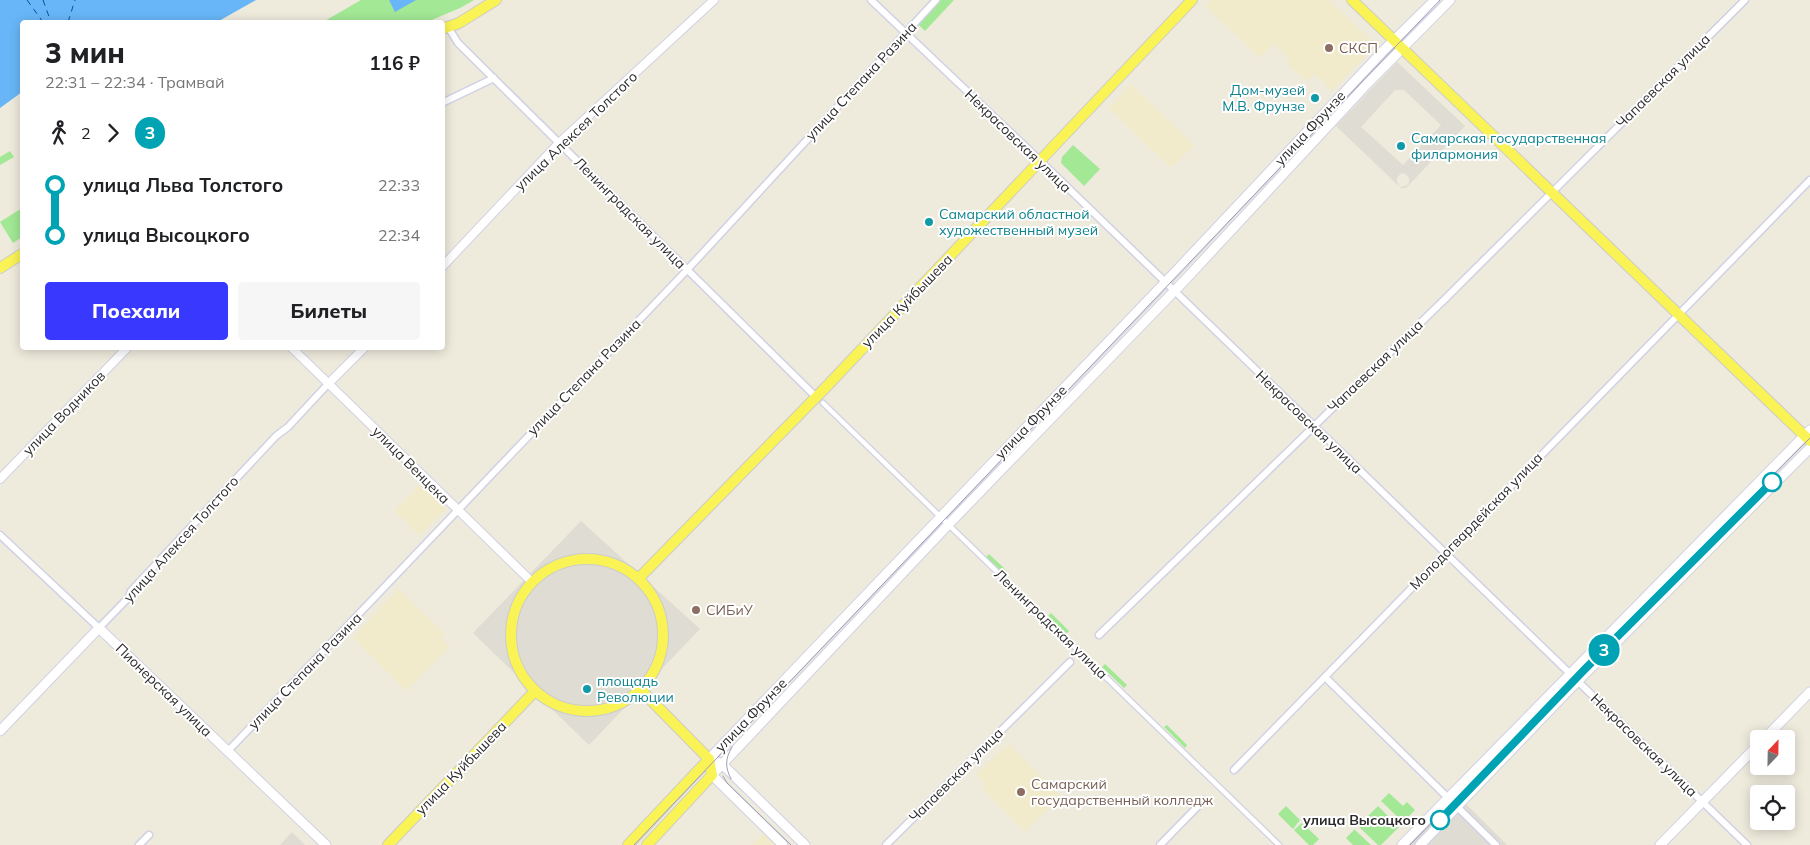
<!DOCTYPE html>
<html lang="ru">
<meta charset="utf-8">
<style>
body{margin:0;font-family:Mulish,sans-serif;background:#f6f6f6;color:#202124;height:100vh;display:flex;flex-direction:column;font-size:19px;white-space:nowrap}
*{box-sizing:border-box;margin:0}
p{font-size:16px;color:#757577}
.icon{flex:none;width:28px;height:28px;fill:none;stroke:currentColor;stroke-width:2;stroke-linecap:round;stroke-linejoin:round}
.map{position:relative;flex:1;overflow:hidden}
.drawer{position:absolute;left:20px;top:20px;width:425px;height:330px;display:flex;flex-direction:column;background:#fff;border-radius:5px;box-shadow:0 2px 12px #0003}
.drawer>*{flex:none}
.badge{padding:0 10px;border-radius:16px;font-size:18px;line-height:32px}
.needle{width:32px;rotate:22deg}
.buttons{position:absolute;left:1750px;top:730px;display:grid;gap:10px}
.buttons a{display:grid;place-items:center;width:45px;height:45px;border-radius:5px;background:#fff;box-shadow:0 2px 12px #0003;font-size:25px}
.map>.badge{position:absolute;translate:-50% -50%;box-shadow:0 0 0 2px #fff}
.legs{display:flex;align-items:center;gap:8px;height:55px;padding:0 25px;font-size:16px}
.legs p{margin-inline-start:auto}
.head{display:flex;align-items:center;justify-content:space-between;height:85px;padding:0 25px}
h1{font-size:28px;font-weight:800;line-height:38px}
.button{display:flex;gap:10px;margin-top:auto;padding:10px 25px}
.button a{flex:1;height:58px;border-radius:5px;background:#3838ff;color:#fff;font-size:20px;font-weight:800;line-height:58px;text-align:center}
.button a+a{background:#f6f6f6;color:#202124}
ul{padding:0 25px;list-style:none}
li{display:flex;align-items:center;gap:18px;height:50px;font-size:19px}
li i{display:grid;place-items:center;width:8px;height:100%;margin:0 6px;background:currentColor}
li i::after{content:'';width:12px;height:12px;margin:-6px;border:4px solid;border-radius:50%;background:#fff}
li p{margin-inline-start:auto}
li:first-child i{background:linear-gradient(#0000 50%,currentColor 0)}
li:last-child i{background:linear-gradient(currentColor 50%,#0000 0)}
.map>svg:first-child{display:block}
</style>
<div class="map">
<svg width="1810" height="845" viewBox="0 0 1810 845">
<rect width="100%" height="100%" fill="#eeeadc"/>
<path fill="#f1ebcb" d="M1211,0H1329L1376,45L1332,91L1314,74L1306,81L1285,62L1289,58L1274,44L1260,58L1205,6Z
M1131,84L1194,145L1171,168L1108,108Z
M420,484L446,509L420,535L394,511Z
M398,589L445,634L441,638L450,647L406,691L353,638Z
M1009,744L1061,796L1025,832L981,788L985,784L976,774Z
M764,833L776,845H751Z"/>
<path fill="#a2e895" d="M361,0H474L460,8L427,22H323Z
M941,0H954L925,31L918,24Z
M1073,145L1100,169L1084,186L1061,163L1062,157Z
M10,151L14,157L0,165V157Z
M22,208V237L13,243L0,222Z
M989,554L1007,571L1004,574L986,557Z
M1051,613L1069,631L1066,634L1048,616Z
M1105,664L1127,685L1124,688L1102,667Z
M1167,725L1187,745L1185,748L1164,727Z
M1389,793L1403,806L1407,802L1415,810L1403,822L1381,801Z
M1286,806L1300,820L1293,829L1278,814Z
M1378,806L1399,827L1381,845H1378L1358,826Z
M1302,823L1319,839L1313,845H1309L1294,830Z
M1355,829V830L1371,845H1353L1346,838Z"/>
<path fill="#dedcd3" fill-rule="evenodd" d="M1397,62L1465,126L1406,188H1401L1336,126ZM1395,90H1404L1441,125L1403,165L1361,127ZM1401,173L1406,174L1409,178V183L1406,186L1400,187L1397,182V178Z
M581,521L700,629L589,745L473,633Z
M1451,789L1507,845H1396Z
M292,832L305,845H280Z"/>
<path fill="#68b6f7" d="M0,0H256L217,22H22V92L0,108Z
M389,0H416L395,12Z"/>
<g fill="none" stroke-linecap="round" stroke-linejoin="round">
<path stroke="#0450a6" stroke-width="1" stroke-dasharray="6 5" stroke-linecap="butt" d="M27,0L43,22
M43,0L51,22
M68,22L75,0"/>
<g stroke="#d1d1e5" stroke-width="7">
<path id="pedestrian" d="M823,403L1279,845"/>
</g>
<g stroke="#d1d1e5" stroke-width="9">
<path id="minor" d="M871,0L1031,152L1747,845
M448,27L458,43L816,397
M442,103L494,78
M0,535L99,628L129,597L131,591L276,436L288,427L328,384
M1099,635L1446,298L1745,0
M1325,677L1496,845
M228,751L687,270L936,0
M1234,770L1810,180
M139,845L149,835
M886,845L1070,662
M1160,845L1204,800"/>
</g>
<g stroke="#d1d1e5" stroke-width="10">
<path id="tertiary" d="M442,267L559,143L714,0
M292,348L532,582
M328,384L364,348
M0,479L127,348"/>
</g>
<g stroke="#d1d1e5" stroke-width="11">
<path id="secondary" d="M0,731L99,628L326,845
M1764,739L1810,692
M783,845L712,775L948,525L1185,280L1368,83L1450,0
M805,845L722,764L709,759L1176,271L1384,50L1435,0
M1402,845L1810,430
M1420,845L1568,691L1810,448
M1660,845L1759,744"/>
</g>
<g stroke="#ccc" stroke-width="12">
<path id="primary" d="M1352,0L1810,441
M442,29L459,23L496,0
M0,268L22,254
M511 635a76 76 0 1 1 152 0a76 76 0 1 1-152 0Z
M639,578L827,386L1192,0
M640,689L709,759L712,775L647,845
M388,845L535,691
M628,845L709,759"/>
</g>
<use href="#pedestrian" stroke="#fff" stroke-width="4.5"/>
<use href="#minor" stroke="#fff" stroke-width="6"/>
<use href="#tertiary" stroke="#fff" stroke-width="8"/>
<use href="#secondary" stroke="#fff" stroke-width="9"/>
<use href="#primary" stroke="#faf355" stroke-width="10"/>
<path stroke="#9f9eb7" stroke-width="1" d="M723,776L727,783L791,845
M731,779C725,767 725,759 732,747
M634,845L1440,0
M1410,845L1583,667L1810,438"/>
</g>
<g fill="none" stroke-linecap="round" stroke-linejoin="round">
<g stroke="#fff" stroke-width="11">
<path id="line-1" d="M1440,820L1585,669L1772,482"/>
</g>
<use href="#line-1" stroke="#00a3b4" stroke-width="8"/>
</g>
<g fill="#8d6e63" stroke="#fff" stroke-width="2">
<circle cx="1329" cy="48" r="5"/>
<circle cx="696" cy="610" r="5"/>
<circle cx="1021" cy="792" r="5"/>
</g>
<g fill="#0f9aa8" stroke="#fff" stroke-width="2">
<circle cx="1315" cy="98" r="5"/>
<circle cx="1401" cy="146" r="5"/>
<circle cx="929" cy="222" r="5"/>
<circle cx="587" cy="689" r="5"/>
</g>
<g fill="#fff" stroke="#00a3b4" stroke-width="2.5">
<circle cx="1772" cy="482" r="9"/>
<circle cx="1440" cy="820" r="9"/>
</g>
<g text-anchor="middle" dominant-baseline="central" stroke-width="4" stroke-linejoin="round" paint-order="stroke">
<g font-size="14" fill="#785e54" stroke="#fff" text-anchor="start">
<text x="1339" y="48">СКСП</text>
<text x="706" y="610">СИБиУ</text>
<text x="1031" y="784">Самарский<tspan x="1031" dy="16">государственный колледж</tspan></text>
</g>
<g font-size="14" fill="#2b2b2b" stroke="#fff">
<text transform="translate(861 81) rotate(-47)">улица Степана Разина</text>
<text transform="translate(1663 81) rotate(-45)">Чапаевская улица</text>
<text transform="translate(1310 128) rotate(-47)">улица Фрунзе</text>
<text transform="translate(576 131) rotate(-44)">улица Алексея Толстого</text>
<text transform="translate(1018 141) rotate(44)">Некрасовская улица</text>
<text transform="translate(630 213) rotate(45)">Ленинградская улица</text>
<text transform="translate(907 301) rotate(-46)">улица Куйбышева</text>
<text transform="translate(1375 366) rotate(-44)">Чапаевская улица</text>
<text transform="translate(584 377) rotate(-46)">улица Степана Разина</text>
<text transform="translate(64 413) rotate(-46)">улица Водников</text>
<text transform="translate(1031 422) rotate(-46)">улица Фрунзе</text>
<text transform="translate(1309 422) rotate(44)">Некрасовская улица</text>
<text transform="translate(411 465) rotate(45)">улица Венцека</text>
<text transform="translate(1476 521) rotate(-46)">Молодогвардейская улица</text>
<text transform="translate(181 539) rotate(-48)">улица Алексея Толстого</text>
<text transform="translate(1051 624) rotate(44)">Ленинградская улица</text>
<text transform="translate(305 671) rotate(-46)">улица Степана Разина</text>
<text transform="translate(164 690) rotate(44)">Пионерская улица</text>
<text transform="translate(751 715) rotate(-46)">улица Фрунзе</text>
<text transform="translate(1644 745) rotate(44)">Некрасовская улица</text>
<text transform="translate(461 768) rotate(-46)">улица Куйбышева</text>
<text transform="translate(956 775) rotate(-45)">Чапаевская улица</text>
</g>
<g font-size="14" fill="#0d838f" stroke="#fff" text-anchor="start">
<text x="1305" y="90" text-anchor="end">Дом-музей<tspan x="1305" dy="16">М.В. Фрунзе</tspan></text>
<text x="1411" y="138">Самарская государственная<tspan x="1411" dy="16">филармония</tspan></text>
<text x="939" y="214">Самарский областной<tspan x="939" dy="16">художественный музей</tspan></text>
<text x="597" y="681">площадь<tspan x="597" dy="16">Революции</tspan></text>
</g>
<g font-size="14" font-weight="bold" fill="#2b2b2b" stroke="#fff" text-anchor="end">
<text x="1426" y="820">улица Высоцкого</text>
</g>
</g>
</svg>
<div class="buttons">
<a><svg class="needle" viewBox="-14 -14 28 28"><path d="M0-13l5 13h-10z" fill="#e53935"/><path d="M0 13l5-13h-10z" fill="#757577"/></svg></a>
<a><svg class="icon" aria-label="locate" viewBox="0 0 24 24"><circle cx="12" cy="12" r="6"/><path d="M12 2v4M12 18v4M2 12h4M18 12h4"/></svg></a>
</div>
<b class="badge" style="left:1604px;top:650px;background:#00a3b4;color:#fff">3</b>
<section class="drawer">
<div class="head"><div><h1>3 мин</h1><p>22:31 – 22:34 · Трамвай</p></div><b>116 ₽</b></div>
<div class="legs"><svg class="icon" aria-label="walk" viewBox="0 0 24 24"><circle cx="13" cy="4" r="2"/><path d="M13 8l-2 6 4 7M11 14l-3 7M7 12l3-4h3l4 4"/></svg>2<svg class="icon" aria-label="forward" viewBox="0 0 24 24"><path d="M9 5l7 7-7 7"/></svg><b class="badge" style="background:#00a3b4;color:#fff">3</b></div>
<ul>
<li><i style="color:#00a3b4"></i><b>улица Льва Толстого</b><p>22:33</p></li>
<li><i style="color:#00a3b4"></i><b>улица Высоцкого</b><p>22:34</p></li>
</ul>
<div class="button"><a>Поехали</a><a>Билеты</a></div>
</section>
</div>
